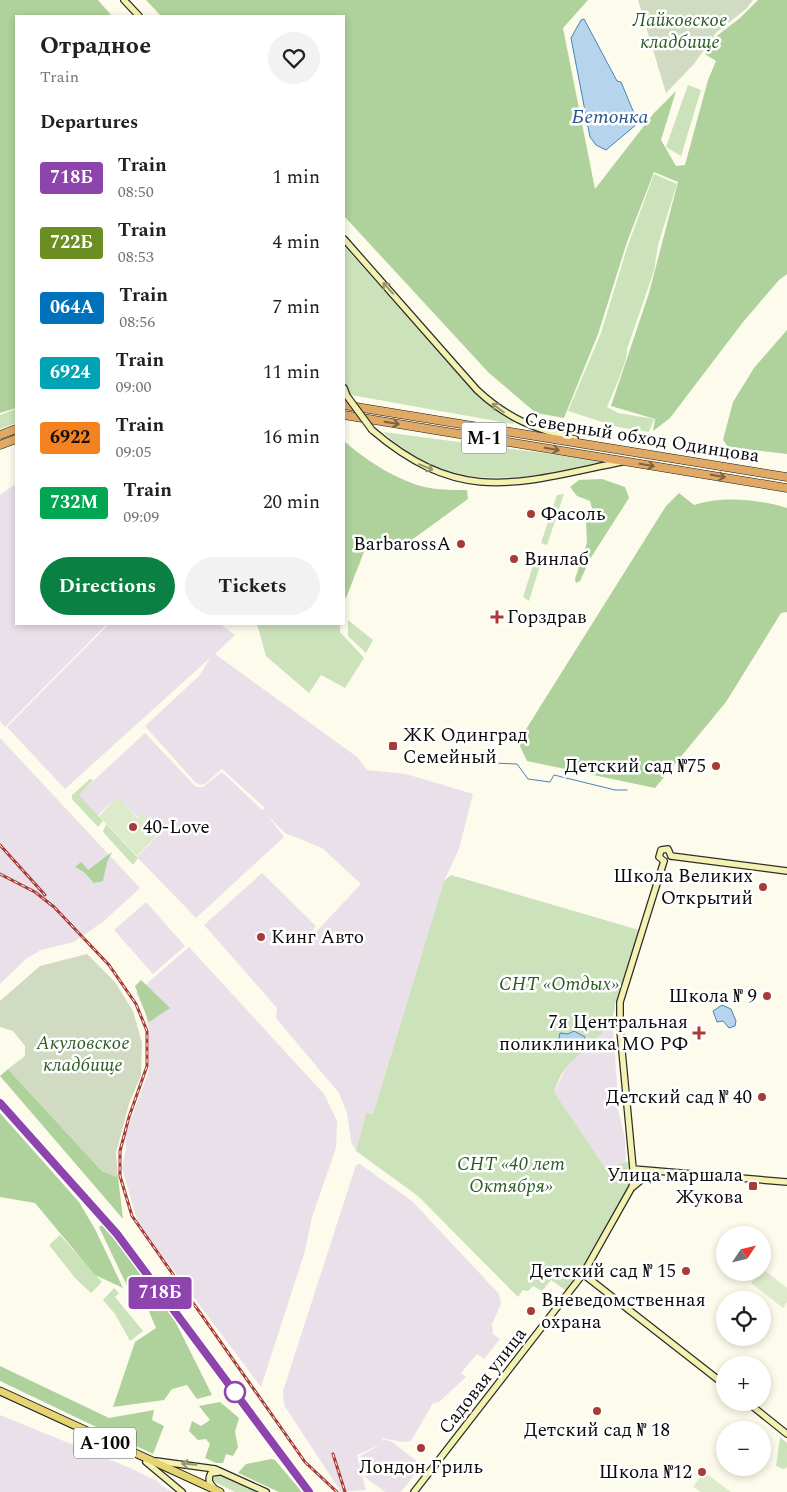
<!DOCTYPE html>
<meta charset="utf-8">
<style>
body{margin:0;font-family:Spectral,serif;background:#f2f2f2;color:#202124;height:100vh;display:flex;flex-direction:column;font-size:19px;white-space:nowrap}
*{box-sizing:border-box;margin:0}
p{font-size:16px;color:#757577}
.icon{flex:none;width:28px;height:28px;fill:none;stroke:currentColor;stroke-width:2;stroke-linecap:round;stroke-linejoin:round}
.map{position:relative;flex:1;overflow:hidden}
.drawer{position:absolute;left:15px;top:15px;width:330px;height:610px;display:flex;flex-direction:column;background:#fff;border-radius:0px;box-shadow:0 2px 8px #0003}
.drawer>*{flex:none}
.badge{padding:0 10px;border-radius:4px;font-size:18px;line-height:32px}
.needle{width:32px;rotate:55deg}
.tools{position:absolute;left:716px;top:1226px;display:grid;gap:10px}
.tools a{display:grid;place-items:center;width:55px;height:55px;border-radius:50%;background:#fff;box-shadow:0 2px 8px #0003;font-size:25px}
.map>.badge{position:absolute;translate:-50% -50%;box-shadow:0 0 0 2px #fff}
h2{padding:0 25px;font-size:19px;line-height:45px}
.round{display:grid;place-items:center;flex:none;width:52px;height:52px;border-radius:26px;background:#f2f2f2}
.head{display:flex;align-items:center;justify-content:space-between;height:85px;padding:0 25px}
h1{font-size:24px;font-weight:700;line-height:38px}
.primary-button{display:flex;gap:10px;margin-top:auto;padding:10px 25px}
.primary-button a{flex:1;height:58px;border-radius:30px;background:#0b8043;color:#fff;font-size:20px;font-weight:700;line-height:58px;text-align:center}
.primary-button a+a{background:#f2f2f2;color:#202124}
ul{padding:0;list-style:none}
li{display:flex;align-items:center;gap:15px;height:65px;padding:0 25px}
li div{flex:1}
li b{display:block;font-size:19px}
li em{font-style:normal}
li .badge{min-width:55px;font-weight:700;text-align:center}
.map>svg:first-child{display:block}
</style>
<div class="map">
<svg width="787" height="1492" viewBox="0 0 787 1492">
<rect width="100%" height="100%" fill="#fcfbec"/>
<path fill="#e9e0e9" d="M14,485L16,487V624H107L5,727L0,721V495Z
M109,624H220L235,635L215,654L357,757L367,770L406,774L473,794L459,849L444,881L373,1114H366L356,1151L351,1142L347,1113L339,1093L276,1018L277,1008L204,925L262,873L316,926L312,931L315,933L361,884L322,848L285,833L267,815L284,837L196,918L137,857L162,831L143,813L137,817L118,796L97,816L78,795L145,733L196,787H203L222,772L262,810L265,808L222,769L205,784L200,785L195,782L145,726L200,675L210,658L65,789L7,727Z
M0,738L140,888L104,921L74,942L41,950L26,959L0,984Z
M146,902L185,946L153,974L114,930Z
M189,947L324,1094L337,1121L336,1148L312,1217L305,1251L261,1387L138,1223L122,1168L126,1149L125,1135L149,1071V1032L145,1012L136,993Z
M612,1017L618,1097L615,1098L625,1138L626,1163L606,1169L554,1092L566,1068Z
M360,1164L412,1201L499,1294L501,1304L492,1324L493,1334L500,1339L484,1359L477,1354L461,1373L466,1377L439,1402L433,1403L411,1441L401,1442L382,1438V1444L383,1439L392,1442L422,1465L401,1492H385L365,1477L360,1456L382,1444L357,1455L366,1490L341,1492L284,1405L283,1391L356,1165Z
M0,1415L130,1468L159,1482V1484L172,1492H0Z"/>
<path fill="#cce2bb" d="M688,85L701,90L681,156L666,147Z
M654,174L677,184L658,245L654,271L627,349C629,358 612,395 607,407L618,413L654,419L649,432L618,427L568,411L601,333L627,248Z
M344,246L476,393L495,410L514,421L513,424L351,395L344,381Z
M16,409V423L0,429V415Z
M383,432L612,462C527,478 453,498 383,432Z
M564,494L547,545L541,543L557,495Z
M537,558L542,559L529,601L523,597L535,559Z
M348,620L373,640L366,653L348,636Z
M257,624H340V632L364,658L345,688L321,675L309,693L266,656Z
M90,779L93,780L79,795L103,821L98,827L72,799V795Z
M106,824L138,858L133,865L103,832Z
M451,875L639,930L615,1004C616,1029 580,1051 566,1068C560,1075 557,1084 554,1092L606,1169L630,1161L632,1183L568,1292L551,1280L542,1291L533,1286L528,1291L523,1290L518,1297L418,1196L356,1151L366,1113L373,1114L444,881Z
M60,1235L102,1282L91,1293L76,1279L49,1245Z
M114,1288L119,1293L115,1297L143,1331L130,1341L115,1314L103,1300Z
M780,1437L787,1443V1467L784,1469L776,1466Z
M215,1475H218L256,1492H235L213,1481Z"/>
<path fill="#afd19c" d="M0,0H98L112,16H16V408L0,413Z
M146,0H588L563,28L595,189L654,113L676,91L661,140L676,166L685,165L708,80L716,61L705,54L718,35L740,18L758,0H787V274L779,280L743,322L670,418L653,431L655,419L611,406L649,293L678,182L654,172L627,242L598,334L564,418L536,413L489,373L344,216V16H161Z
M787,330V454L728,447L723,440L733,402L754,368Z
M344,441C368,462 403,485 436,489C446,490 457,490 467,490L468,499L402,547L369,539L346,598L344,597Z
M602,479L625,487L629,498L590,559L580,581L576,583L575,579L587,543L586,521L593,512L590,501L577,496L570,487L579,480Z
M679,493L694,505C722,496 758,499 787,508V612L781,613L726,702L655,788L527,761L518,742L666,506Z
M112,852L107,862L103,881L94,883L84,872L75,867L81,862L88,870Z
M141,980L170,1008L149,1022L135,986Z
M8,1069L102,1171L118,1177L123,1219L0,1076Z
M0,1113L79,1202L95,1229L123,1288L95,1275L35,1203L0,1197Z
M104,1224L175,1321L212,1395L197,1399L187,1385L172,1389L164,1400L113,1407L135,1342L156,1328L148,1309L139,1311L99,1227Z
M0,1366L109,1418L154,1410L152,1420L164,1426L153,1454L0,1381Z
M220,1402L239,1418L235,1432L238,1447L233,1456L226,1454L223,1463H216L205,1458L210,1444L206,1439L198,1440L189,1431L192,1421L201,1426L210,1420L199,1406Z
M271,1459L275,1460L302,1492H279L238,1473L246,1464Z"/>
<path fill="#d0dbc1" d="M638,0H753L746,9L716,33L694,64L666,93Z
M87,954L115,982L133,1011L142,1043L141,1075L129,1104L116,1153L118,1177H116L102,1171L8,1069L25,1056V1046L13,1031L0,1027V1001L40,966Z"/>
<path fill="#ddeacb" d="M118,796L137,818L143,813L161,831L137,856L99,816Z
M763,1269L787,1288V1302L783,1308L751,1283L759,1273L762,1272Z
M704,1472L731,1492H701L693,1487Z"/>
<path fill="#b7d4ed" stroke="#4883ba" d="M584,19L617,81L621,82L636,118L640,119L637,124L606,150L596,145L590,137L571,38L581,20Z
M722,1005L731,1009L736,1021L735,1026L729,1028L723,1021L717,1022L713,1011Z
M574,1031L585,1037L580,1048L572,1049L558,1043L560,1033L568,1034Z"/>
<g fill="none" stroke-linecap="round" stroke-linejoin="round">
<path stroke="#4883ba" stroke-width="1" d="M492,763L517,764L528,779L550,782L554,775L615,790H627"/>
<g stroke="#2d2d2d" stroke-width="8">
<path id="secondary" d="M124,0L139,16
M344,239L477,390C508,419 535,429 575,439
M344,388L347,396
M372,430C461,506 518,483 621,462
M671,856L787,871
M664,861L659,857L661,850L668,849L671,856
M633,1169L787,1182
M633,1187L652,1171
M583,1274L725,1385
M747,1402L787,1434
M156,1461L215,1469L266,1492
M146,1462L182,1492
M215,1489C210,1484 207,1480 211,1473L219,1472
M414,1492L583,1274L632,1187L634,1179L620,1030V1002L664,861"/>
</g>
<g stroke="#1c1c1c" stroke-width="9">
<path id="primary" d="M0,1391L220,1492"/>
</g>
<g stroke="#1c1c1c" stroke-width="9">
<path id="highway" d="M344,405L787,477
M344,415L787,488
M0,435L16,429
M0,445L16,439"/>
</g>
<use href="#secondary" stroke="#f4f2b0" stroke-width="5.5"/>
<use href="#primary" stroke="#e6d473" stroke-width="7"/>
<use href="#highway" stroke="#e1a966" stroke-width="8"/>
<g stroke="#a83b36" stroke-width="3">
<path id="rail" d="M0,845L45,895
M0,874L35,892L54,907L109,965L136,1004L147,1031V1066L129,1117L120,1151V1176L132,1216L305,1462L337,1492
M0,1100L119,1233L312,1492
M333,1454L345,1492"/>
</g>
<use href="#rail" stroke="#fff" stroke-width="1" stroke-dasharray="4" stroke-linecap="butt"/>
<g stroke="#2d2d2d" stroke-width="8" stroke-linecap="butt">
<path id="secondary-bridge" d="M347,396L372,430"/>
</g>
<use href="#secondary-bridge" stroke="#f4f2b0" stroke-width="5.5"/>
</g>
<defs><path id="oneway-shaft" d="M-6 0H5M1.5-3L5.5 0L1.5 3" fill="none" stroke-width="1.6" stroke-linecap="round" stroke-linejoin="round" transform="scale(1.25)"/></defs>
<g stroke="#97966e">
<use href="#oneway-shaft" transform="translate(388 288) rotate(-132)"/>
<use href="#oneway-shaft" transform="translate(498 408) rotate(-143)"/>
<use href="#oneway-shaft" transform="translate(426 467) rotate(23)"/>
<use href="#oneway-shaft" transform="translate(189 1464) rotate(-175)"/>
</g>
<g stroke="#81623d">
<use href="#oneway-shaft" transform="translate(392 423) rotate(9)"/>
<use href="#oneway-shaft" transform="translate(552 449) rotate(9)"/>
<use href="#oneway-shaft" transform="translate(647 465) rotate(9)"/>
<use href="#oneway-shaft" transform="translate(718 476) rotate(10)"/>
</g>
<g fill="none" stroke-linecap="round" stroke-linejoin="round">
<g stroke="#fff" stroke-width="11">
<path id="line" d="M0,1103L117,1234L309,1492"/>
</g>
<use href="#line" stroke="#8e44ad" stroke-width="8"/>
</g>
<g fill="#a83b36" stroke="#fff" stroke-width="2">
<circle cx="531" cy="514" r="5"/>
<circle cx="461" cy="544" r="5"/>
<circle cx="514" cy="559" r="5"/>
<path d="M494.5 609.5h5v5h5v5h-5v5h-5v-5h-5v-5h5z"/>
<rect x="388" y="741" width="10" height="10" rx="2.5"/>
<circle cx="716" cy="766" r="5"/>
<circle cx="133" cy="827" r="5"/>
<circle cx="763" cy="887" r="5"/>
<circle cx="261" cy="937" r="5"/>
<circle cx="767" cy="996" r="5"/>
<path d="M696.5 1025.5h5v5h5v5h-5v5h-5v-5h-5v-5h5z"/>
<circle cx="762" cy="1097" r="5"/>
<rect x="748" y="1181" width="10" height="10" rx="2.5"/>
<circle cx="686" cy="1271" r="5"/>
<circle cx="531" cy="1311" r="5"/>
<circle cx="597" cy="1411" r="5"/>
<circle cx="421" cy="1448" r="5"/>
<circle cx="702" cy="1472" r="5"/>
</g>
<circle fill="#fff" stroke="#8e44ad" stroke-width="2.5" cx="235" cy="1392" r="10"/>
<g text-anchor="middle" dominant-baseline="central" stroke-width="5" stroke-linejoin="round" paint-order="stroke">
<g fill="#fff" stroke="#545454" stroke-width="1">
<rect x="461.5" y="422.5" width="45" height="31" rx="4"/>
<rect x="74" y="1427.5" width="62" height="31" rx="4"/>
</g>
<g font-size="18" font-weight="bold" fill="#0b0b0b">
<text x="484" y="438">М-1</text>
<text x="105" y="1443">А-100</text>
</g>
<g font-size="19" font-style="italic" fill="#2b5a25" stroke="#fff">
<text x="680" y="20">Лайковское<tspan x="680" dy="22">кладбище</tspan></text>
<text x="559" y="984">СНТ «Отдых»</text>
<text x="83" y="1043">Акуловское<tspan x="83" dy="22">кладбище</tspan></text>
<text x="511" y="1164">СНТ «40 лет<tspan x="511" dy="22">Октября»</tspan></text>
</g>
<g font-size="19" fill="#0b0b0b" stroke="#fff">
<text transform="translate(642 438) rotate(9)">Северный обход Одинцова</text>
<text transform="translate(483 1381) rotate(-52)">Садовая улица</text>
</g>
<g font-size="19" fill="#0b0b0b" stroke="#fff" text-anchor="end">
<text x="541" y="514" text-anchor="start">Фасоль</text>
<text x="451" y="544">BarbarossA</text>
<text x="524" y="559" text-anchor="start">Винлаб</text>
<text x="507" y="617" text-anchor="start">Горздрав</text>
<text x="403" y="735" text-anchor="start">ЖК Одинград<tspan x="403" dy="22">Семейный</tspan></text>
<text x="706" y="766">Детский сад №75</text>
<text x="143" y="827" text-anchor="start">40-Love</text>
<text x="753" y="876">Школа Великих<tspan x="753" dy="22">Открытий</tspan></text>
<text x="271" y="937" text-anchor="start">Кинг Авто</text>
<text x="757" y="996">Школа № 9</text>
<text x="688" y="1022">7я Центральная<tspan x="688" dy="22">поликлиника МО РФ</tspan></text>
<text x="752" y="1097">Детский сад № 40</text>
<text x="743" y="1175">Улица маршала<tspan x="743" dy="22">Жукова</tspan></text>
<text x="676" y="1271">Детский сад № 15</text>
<text x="541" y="1300" text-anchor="start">Вневедомственная<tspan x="541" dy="22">охрана</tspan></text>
<text x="597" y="1430" text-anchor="middle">Детский сад № 18</text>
<text x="421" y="1467" text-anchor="middle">Лондон Гриль</text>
<text x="692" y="1472">Школа №12</text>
</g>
<g font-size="20" font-style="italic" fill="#26568c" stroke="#fff">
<text x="610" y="117">Бетонка</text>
</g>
</g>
</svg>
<div class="tools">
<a><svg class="needle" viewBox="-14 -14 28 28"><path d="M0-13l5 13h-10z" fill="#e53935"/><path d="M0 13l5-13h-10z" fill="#757577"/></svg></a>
<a><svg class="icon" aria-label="locate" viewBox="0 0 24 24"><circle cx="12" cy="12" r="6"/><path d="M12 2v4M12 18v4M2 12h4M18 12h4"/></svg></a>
<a>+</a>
<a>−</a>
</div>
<b class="badge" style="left:160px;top:1293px;background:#8e44ad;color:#fff">718Б</b>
<section class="drawer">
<div class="head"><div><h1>Отрадное</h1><p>Train</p></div><a class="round"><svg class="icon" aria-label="heart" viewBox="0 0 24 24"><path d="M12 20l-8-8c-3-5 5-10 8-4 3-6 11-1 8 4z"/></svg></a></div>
<h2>Departures</h2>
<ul>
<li><span class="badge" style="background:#8e44ad;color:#fff">718Б</span><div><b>Train</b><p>08:50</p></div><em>1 min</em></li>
<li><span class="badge" style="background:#6b8e23;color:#fff">722Б</span><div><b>Train</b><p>08:53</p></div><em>4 min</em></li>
<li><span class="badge" style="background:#0072bc;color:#fff">064А</span><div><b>Train</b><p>08:56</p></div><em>7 min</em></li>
<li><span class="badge" style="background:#00a3b4;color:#fff">6924</span><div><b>Train</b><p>09:00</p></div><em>11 min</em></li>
<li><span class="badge" style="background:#f58220;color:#111">6922</span><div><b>Train</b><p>09:05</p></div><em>16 min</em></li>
<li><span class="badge" style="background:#00a651;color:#fff">732М</span><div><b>Train</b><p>09:09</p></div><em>20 min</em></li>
</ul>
<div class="primary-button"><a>Directions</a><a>Tickets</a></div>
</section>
</div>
